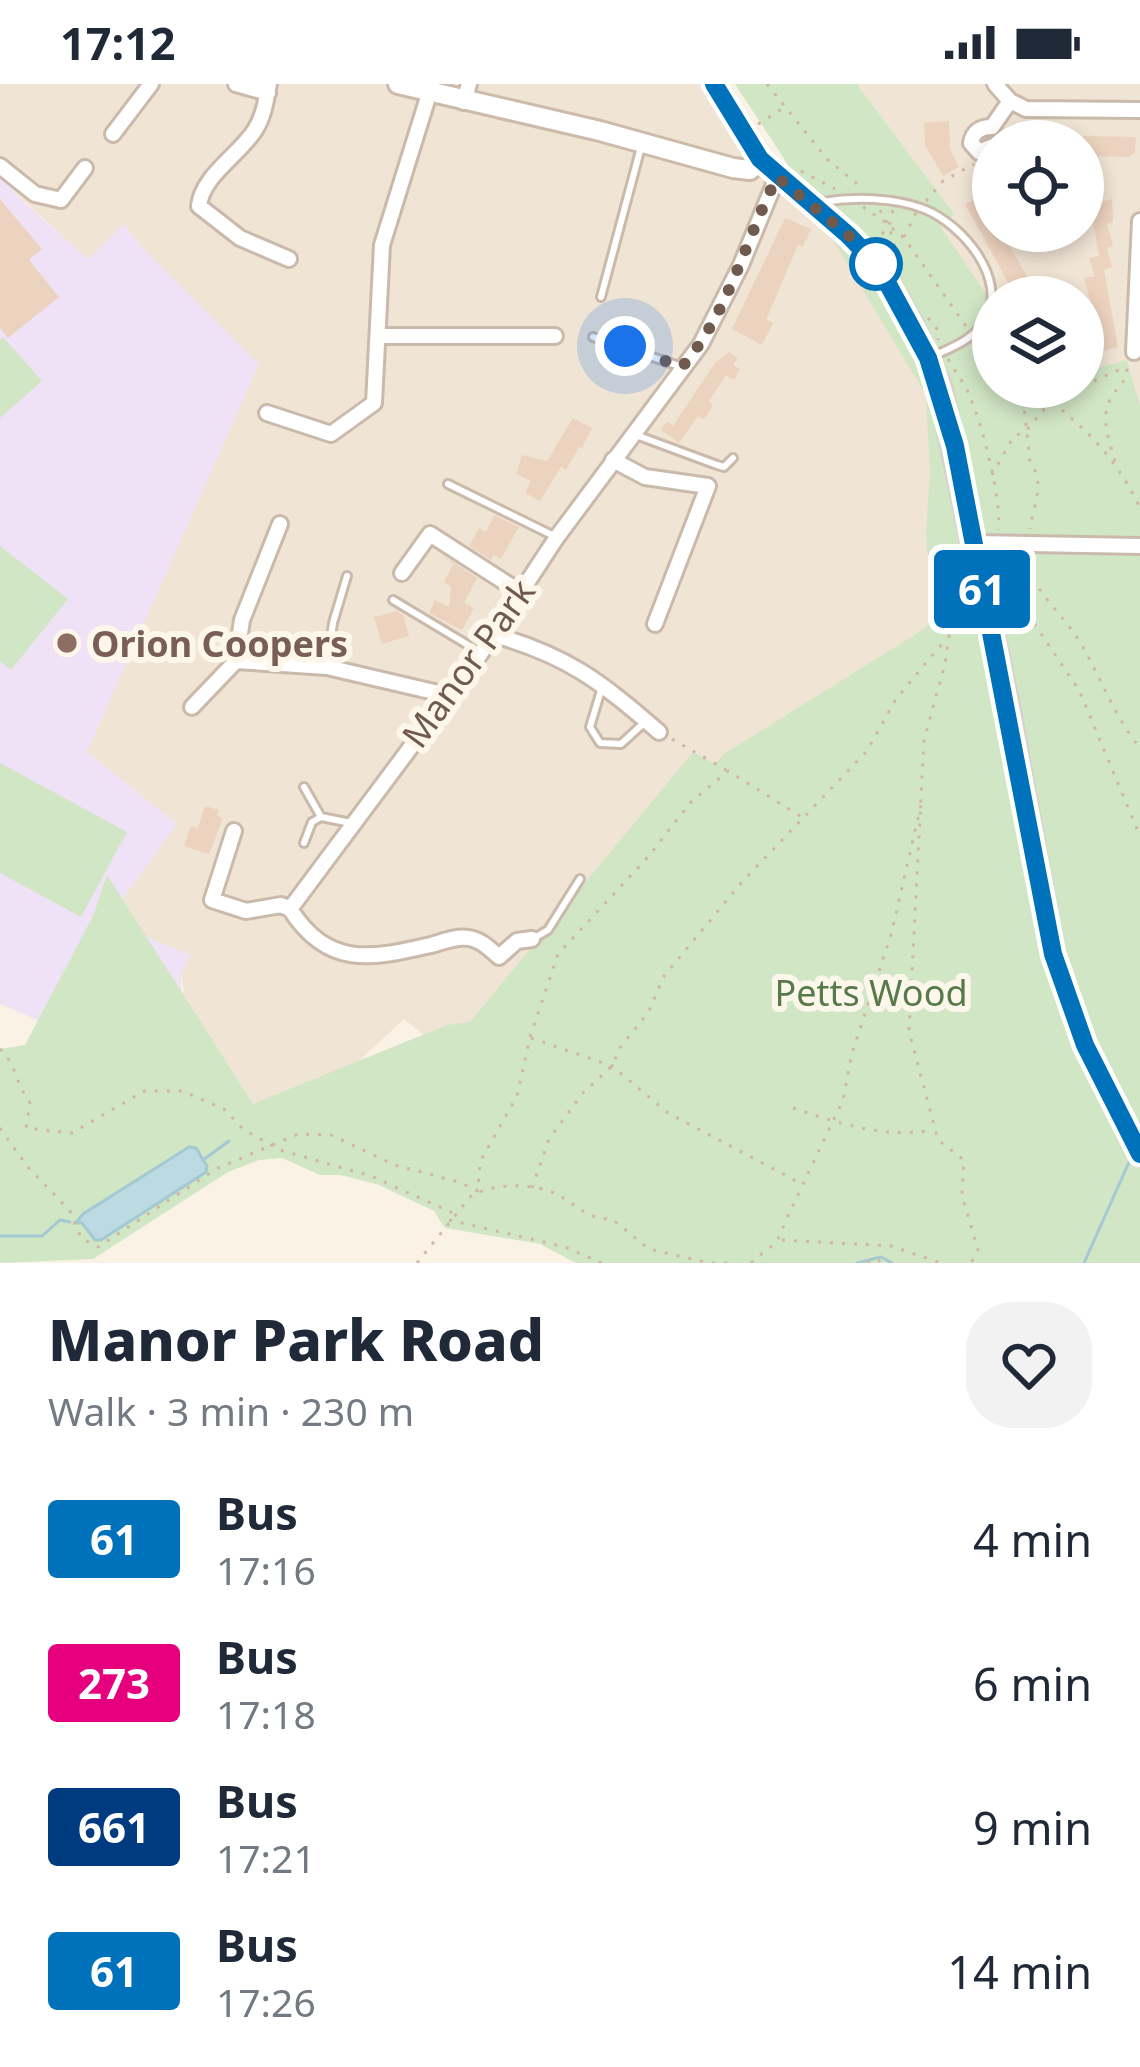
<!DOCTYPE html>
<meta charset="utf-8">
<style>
body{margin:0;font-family:"Noto Sans",sans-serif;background:#f2f2f3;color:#1f2937;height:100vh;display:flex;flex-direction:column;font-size:45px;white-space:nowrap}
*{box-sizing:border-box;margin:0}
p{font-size:39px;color:#747a83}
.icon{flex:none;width:66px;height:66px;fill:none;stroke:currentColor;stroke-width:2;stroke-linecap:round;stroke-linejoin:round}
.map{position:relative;height:1179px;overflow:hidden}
.details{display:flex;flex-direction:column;background:#fff;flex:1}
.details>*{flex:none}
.badge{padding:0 24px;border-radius:9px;font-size:42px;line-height:78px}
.buttons{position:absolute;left:972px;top:36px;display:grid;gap:24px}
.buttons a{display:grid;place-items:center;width:132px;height:132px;border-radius:50%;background:#fff;box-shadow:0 6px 18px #0003;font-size:60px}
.you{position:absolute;width:60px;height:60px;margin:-30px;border:9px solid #fff;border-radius:50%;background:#1a73e8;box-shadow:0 0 0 18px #1a73e833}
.map>.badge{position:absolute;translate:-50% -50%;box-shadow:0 0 0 6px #fff}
.round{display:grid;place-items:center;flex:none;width:126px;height:126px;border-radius:48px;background:#f2f2f3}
.head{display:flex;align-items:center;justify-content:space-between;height:204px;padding:0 48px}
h1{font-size:57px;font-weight:800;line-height:90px}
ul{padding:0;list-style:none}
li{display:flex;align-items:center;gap:36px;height:144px;padding:0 48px}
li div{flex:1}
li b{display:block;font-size:45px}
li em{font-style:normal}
li .badge{min-width:132px;font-weight:700;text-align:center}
.status{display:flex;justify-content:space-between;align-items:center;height:84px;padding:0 60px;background:#fff;direction:ltr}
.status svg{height:33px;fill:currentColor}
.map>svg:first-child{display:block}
</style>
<div class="status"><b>17:12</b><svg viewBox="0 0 49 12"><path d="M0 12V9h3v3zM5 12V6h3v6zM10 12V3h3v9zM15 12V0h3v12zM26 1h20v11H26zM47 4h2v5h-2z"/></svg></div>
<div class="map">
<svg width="1140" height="1179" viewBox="0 0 1140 1179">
<rect width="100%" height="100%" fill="#faf2e5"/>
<path fill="#f0e4d4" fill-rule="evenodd" d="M0,0H724L759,63L796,98L947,306L926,450L932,536L775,712L448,970L404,935L274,1056L176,929L184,906L181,891L129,846L121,817L176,740L87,668L154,513L139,160L124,141L88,175L13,107L0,91Z
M857,0H1140V321L1127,276L1083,288V213H993L987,223L944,163L941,138L954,130ZM993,57H1083V147H993Z"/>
<path fill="#efe2f6" d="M0,91L13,102V108L88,175L124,140L139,160L259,280L87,668L177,740L121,817L129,846L190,871L181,891L182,923L49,941L0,920Z"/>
<path fill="#d1e6c5" d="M735,0H857L955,131L941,138L942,145L993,220V303H1083V288L1127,276L1140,321V1179H576L540,1160L445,1144L434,1127L379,1101L341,1091H320L282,1074L259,1076L228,1088L93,1175L0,1179V965L25,961L93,832L107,791L253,1020L447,941L470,938L693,668L715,680L724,670L924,545L932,536L926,450L930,390L926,311L783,73Z
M3,253L42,297L0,334V256Z
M0,462L68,515L11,586L0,577Z
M0,679L127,748L81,833L0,789Z"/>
<path fill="#bbdae1" stroke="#a3c9d2" stroke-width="3" d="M189,1063L196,1064L207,1082L206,1088L101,1156H95L82,1139H76L83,1130Z"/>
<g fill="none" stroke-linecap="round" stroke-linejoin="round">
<path stroke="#a3c9d2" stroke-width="3" d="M203,1076L229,1057
M0,1152H42L60,1136L70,1138
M857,1179L881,1173L892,1179
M1084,1179L1130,1076"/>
</g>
<path fill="#ecd3bf" d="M949,37L950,65L959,83L943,92L925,61L924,39Z
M1083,52L1136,53L1135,69L1129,73L1083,72Z
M993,107V147H1001L1032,201L1015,211L965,120Z
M0,115L42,165L29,176L59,213L8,254L0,244Z
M1112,115L1113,138L1107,140L1113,162L1107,164L1112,183L1104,186L1118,263L1091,270L1083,244V221L1091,219L1084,194L1095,192L1089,174L1099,172L1090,121Z
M785,134L811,145L803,163L798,161L766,236L773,239L762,261L732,245Z
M729,268L738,274L733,281L740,285L734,296L726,291L709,317L713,321L704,336L698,332L679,359L661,346L667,337L673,342L715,279Z
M573,334L592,344L582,364L579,363L566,386L561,383L540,417L525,409L531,397L516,390L522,371L547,377Z
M494,431L519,443L501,475L494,471L491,476L469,462L479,444L486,448Z
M441,470L477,494L464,519L474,524L462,546L429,529L435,516L449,523L451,502L444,498L453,480Z
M396,527L403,531L409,552L382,560L374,533Z
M205,722L219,726L217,732L223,734L209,770L184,762L191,742L198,744Z"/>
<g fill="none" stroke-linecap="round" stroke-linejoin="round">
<g stroke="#cabaac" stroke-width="12">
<path id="lane" d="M822,118C854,113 893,113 924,125C962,140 1009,195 985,236C974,256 950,264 931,273
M601,213L641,63
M593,253L682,283
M636,351L717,381L724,383L733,374
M448,400L554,452
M393,516L478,567
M327,580L333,539L347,492
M602,603L590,643L600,659L621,660L646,637
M304,703L321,733
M304,759L312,738L321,733L351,739
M536,853L548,846L580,795"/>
</g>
<g stroke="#cabaac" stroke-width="20">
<path id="street" d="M236,0L268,9
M269,0C266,16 264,32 255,46C239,71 202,92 199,122L240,154L289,175
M995,0L1010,17L1026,25L1140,26
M464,18L469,0
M113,50L151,0
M993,62L979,68L971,59C973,48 980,43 992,43L1010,17
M0,82L35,110L61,116L85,84
M380,252H555
M1134,268L1140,137
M267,329L331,350L374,319L382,161L429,10
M613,376L645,393L708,402L655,540
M974,459L1140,462
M402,489L430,450L520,508
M491,550C567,571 600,597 659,648
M236,577L242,536L280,440
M192,623L236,577L327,583L447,611
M234,747L212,816L246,827L281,821L290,825
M532,855L517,857L499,873C490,865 480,855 468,854C456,852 442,858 431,861C370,875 328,884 290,825L481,569L557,453L701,260L741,181L777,93"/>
</g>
<g stroke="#ccbbab" stroke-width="24">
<path id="secondary" d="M398,0L600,47L733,84L750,86L760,75"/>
</g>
<g stroke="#d7d1cd" stroke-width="27">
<path id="primary" d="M714,0L760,75L848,151L878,182L916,249L940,303L1008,624L1053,870L1085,960L1140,1070"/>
</g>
<path stroke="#d1b6a3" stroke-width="3" stroke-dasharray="3 9" stroke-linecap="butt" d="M767,0L827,75L863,105
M758,40L785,23
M801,87L835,105
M926,117L943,97L974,80
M863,123L885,138
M880,126L889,142L902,189
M892,144L904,154L966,242
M904,153L916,129
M874,159L889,142L893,126
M928,234L938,246V256
M981,257L993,268
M948,275C954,287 963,297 968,308C981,336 1003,418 998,446
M1083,302L1125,283
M1022,303L1030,378C1046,399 1033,422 1030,445
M1034,303C1082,342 1113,367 1140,424
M1115,377C1110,359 1100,334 1110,316C1120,297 1122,308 1128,281
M992,391L1014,352L1025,348L1051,317L1081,303
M1025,472C1030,504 1063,530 1080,558C1101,594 1114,632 1140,664
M1017,474L1024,477L1029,532L1079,606L1140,752
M965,494L955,510L945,580L924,656L909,947L938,1056L964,1076L962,1111L978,1166L971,1179
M672,655L726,686
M531,954L612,982L668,1029L800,1099
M0,965C15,977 17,1003 30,1019L26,1044L72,1049L144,1007H182L224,1025L243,1045L280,1066L371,1092L453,1129
M793,1024C838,1039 885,1055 932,1046
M0,1044L27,1082L70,1127L81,1154L98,1163L216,1085L298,1050L331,1051L395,1081L459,1098L478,1107L480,1078L517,1012L530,953L558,870L648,773L690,719L728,687L805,735
M532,1104L549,1055L583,1009L612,982L620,964L649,927L664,892L742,798L867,667L896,615L946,555
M449,1136L565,1163L602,1179
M782,1156L891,1162L941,1179
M417,1179L470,1113C491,1099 535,1098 558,1111C579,1122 586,1135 612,1135L649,1165L709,1179
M712,1179H732
M751,1179C767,1163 778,1164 784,1140L843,1016L852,969L891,851L922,717
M867,1179L877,1175L882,1179"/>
<use href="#lane" stroke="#fff" stroke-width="6"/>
<use href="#street" stroke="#fff" stroke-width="14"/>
<use href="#secondary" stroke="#fff" stroke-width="18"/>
<use href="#primary" stroke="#f2d7a4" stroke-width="21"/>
</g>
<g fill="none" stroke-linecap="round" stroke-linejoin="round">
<g stroke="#fff" stroke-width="27">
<path id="line" d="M714,0L760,75L848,151L878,182L928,274L955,362L1053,870L1085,961L1140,1070"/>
</g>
<use href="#line" stroke="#0072bc" stroke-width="18"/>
<path stroke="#705a4d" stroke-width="12" stroke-dasharray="0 21.6" d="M625,262L682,283C729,228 745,157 777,93L848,151L876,180"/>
</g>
<circle fill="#fff" stroke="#0072bc" stroke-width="6" cx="876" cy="180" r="24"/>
<circle fill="#8d6e63" stroke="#fdf6eb" stroke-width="4.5" cx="67" cy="559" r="12"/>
<g text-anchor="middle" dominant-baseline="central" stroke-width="12" stroke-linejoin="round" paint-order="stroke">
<g font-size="36" font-weight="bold" fill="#785e54" stroke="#fdf6eb" text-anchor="start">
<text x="91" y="559">Orion Coopers</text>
</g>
<g font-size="36" fill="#705a4d" stroke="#fdf6eb">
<text transform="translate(468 579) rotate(-54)">Manor Park</text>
</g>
<g font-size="36" fill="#567a49" stroke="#fdf6eb">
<text x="871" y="908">Petts Wood</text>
</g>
</g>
</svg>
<div class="buttons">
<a><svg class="icon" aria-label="locate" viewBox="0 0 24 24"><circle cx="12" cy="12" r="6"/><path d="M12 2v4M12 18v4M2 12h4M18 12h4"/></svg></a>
<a><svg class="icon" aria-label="layers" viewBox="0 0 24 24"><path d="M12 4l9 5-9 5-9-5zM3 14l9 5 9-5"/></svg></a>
</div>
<div class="you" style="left:625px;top:262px"></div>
<b class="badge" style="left:982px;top:505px;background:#0072bc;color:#fff">61</b>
</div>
<section class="details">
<div class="head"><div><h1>Manor Park Road</h1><p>Walk · 3 min · 230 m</p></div><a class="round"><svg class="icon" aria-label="heart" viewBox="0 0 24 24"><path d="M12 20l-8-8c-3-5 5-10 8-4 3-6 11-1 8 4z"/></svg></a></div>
<ul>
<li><span class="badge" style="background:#0072bc;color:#fff">61</span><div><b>Bus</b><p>17:16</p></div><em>4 min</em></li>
<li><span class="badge" style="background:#e6007e;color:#fff">273</span><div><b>Bus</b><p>17:18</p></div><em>6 min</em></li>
<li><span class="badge" style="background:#003b80;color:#fff">661</span><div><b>Bus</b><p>17:21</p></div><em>9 min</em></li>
<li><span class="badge" style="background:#0072bc;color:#fff">61</span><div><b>Bus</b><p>17:26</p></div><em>14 min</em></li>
</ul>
</section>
